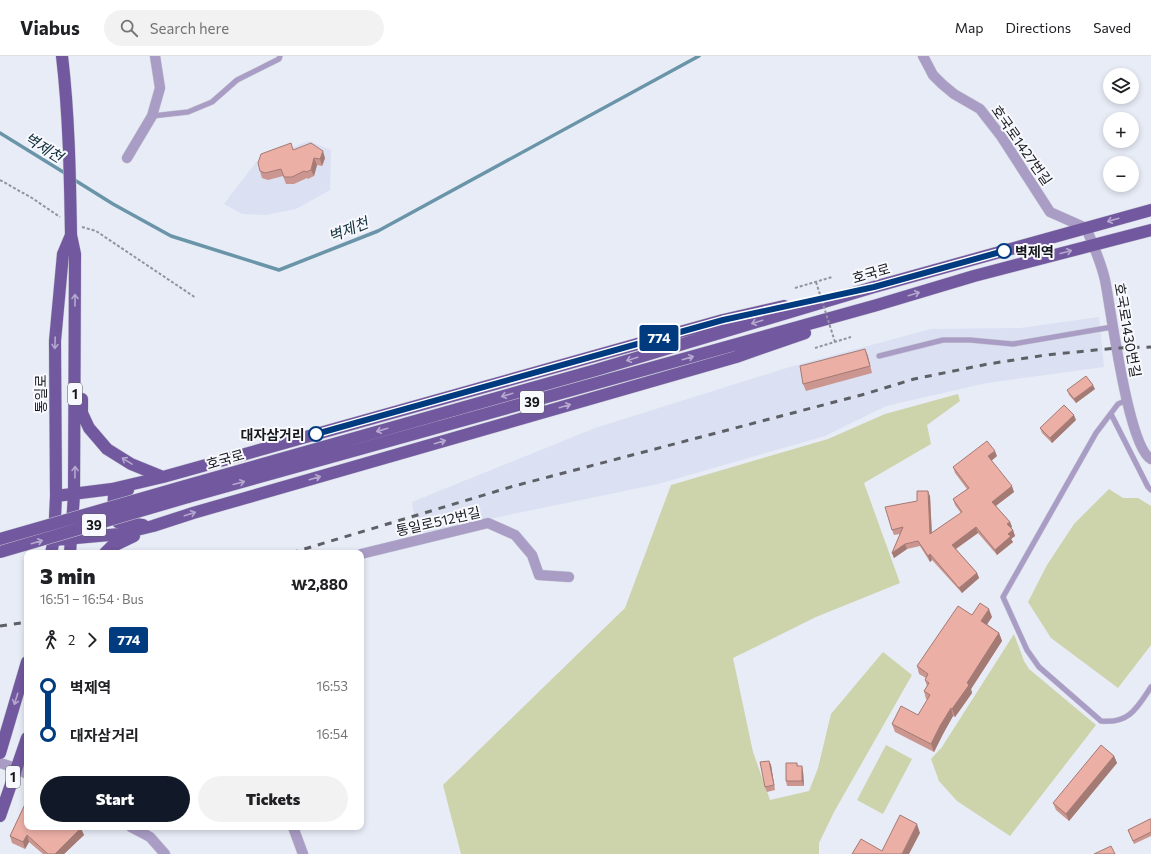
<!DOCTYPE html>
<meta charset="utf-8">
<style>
body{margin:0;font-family:Commissioner,"Noto Sans KR",sans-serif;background:#f2f2f2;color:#202124;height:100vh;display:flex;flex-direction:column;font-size:15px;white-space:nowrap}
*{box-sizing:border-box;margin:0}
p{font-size:13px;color:#757577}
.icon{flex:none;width:22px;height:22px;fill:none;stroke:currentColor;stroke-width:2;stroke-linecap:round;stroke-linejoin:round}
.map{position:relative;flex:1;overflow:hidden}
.details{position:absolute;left:24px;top:494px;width:340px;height:280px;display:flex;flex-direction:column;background:#fff;border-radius:8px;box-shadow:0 2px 6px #0003}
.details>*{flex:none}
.badge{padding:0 8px;border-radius:3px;font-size:14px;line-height:26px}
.buttons{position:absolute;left:1103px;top:12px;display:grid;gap:8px}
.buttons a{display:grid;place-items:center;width:36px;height:36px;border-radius:50%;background:#fff;box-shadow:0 2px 6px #0003;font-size:20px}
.map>.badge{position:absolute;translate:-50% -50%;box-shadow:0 0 0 2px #fff}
.legs{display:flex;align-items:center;gap:6px;height:44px;padding:0 16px;font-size:13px}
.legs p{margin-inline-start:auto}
.overview{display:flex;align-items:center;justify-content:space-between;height:68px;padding:0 16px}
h1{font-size:22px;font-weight:800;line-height:30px}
.button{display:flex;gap:8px;margin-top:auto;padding:8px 16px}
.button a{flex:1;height:46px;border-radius:24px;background:#111827;color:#fff;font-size:16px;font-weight:800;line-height:46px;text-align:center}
.button a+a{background:#f2f2f2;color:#202124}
ul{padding:0 16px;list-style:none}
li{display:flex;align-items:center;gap:14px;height:48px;font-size:15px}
li i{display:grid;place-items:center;width:6px;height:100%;margin:0 5px;background:currentColor}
li i::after{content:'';width:10px;height:10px;margin:-5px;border:3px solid;border-radius:50%;background:#fff}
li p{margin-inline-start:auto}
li:first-child i{background:linear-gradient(#0000 50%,currentColor 0)}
li:last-child i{background:linear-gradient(currentColor 50%,#0000 0)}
header{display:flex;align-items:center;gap:24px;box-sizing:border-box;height:56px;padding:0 20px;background:#fff;border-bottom:1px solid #e0e0e0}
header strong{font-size:19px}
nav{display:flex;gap:22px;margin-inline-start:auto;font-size:14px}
.search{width:280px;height:36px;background:#f2f2f2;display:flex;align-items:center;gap:10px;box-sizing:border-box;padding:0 14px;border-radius:22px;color:#757577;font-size:15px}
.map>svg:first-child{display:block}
</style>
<header>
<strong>Viabus</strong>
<div class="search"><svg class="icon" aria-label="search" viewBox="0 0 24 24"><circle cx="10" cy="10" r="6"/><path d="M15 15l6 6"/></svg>Search here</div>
<nav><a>Map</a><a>Directions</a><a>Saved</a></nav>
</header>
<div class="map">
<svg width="1151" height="798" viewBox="0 0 1151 798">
<rect width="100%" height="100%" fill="#e8ecf7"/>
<path fill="#dbe0f2" d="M309,85L331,94L330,134L296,153L265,159L242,158L224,148L257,105Z
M1099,261L1104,311L987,327L886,350L825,380L658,428L417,478L412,446L595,372L793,310L931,273L1020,272Z"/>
<path fill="#cdd3aa" d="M958,338L960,345L927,369L931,388L864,427L900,527L816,561L733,602L753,696L770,744L809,735L818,712L831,658L883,596L912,619L834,756L819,787V798H461L443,729L625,552L671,429L828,383L885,358Z
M1109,433L1123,442H1138L1151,450V589L1118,632L1051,582L1028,546L1047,509L1074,468Z
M1014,578L1024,605L1029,613L1096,669L1010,780L957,745L939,725L931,703L942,691Z
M886,689L912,703L883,758L857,744Z"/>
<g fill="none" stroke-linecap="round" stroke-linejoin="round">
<path stroke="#6a95a8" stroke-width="3.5" d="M0,77L68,119
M73,123L113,148L171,180L279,214L378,175L699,0"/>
<g stroke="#c6cad4" stroke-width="6">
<path id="service" d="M152,60L188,56L212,46L237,24L279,3L280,0
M879,300L943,284H970L1013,288L1112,271
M1127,344L1118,348L1096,377L1003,541L1027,594L1039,611L1101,665C1129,668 1137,652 1151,631
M1111,358L1148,431L1151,434"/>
</g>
<g stroke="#c6cad4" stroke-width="11">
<path id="minor" d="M923,0L933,19L942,28L954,38L980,53L1001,80L1050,156L1086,172C1093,188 1101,206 1105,224C1111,253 1128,391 1151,403
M127,102L152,60L160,32L155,0
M361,498L488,467L515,479L532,499L539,519L569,521
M0,707L16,712L27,718
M131,771L150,781L165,798
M293,771L303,798"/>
</g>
<g stroke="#c6cad4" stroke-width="13">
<path id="primary" d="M62,0C69,59 70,120 71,179L75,198L74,439L70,497
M82,343V357L89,372L107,393L131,408L163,421
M185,430L596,314L874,231L1151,154
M128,434L114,440L113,453L118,466L143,469
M56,440L112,433L163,421L723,264L784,250
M188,441L877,249L974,220L1151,174
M54,484L120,478L153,470L193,457L736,301L805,277
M51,497L54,484L56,440L55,285L63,198L71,179
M105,497L111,491L134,480
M0,697L27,606
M0,760L27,682"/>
</g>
<path stroke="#91949c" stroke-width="2" stroke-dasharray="3 2" stroke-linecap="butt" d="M0,124L32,142L60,161
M82,171L96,175L196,242
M795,232L832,221
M815,292L851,281"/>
<use href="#service" stroke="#a99cc5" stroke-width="5"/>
<use href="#minor" stroke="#a99cc5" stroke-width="10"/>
<use href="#primary" stroke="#72589f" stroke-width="12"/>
<path stroke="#5e6066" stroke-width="3" stroke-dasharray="7 7" stroke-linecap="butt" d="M291,497L514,430L865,338L914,323L988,308L1046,299L1116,292L1151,291
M0,570L27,566"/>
<g stroke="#c6cad4" stroke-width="13" stroke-linecap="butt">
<path id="primary-bridge" d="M0,483L185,430
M0,496L188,441"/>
</g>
<path stroke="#91949c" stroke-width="2" stroke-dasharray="3 2" stroke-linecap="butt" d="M816,226L835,286"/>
<use href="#primary-bridge" stroke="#72589f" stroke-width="12"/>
</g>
<path fill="#ca968f" d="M293,94L325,102L322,110L317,109L314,120L308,123L307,122L294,128H286L283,120L268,124L262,122L260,115Z
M865,293L872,317L806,335L803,328Z
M1095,333L1076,347L1069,339L1067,334Z
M1076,364L1052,387L1042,377L1040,372Z
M997,400L991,405L1014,436L996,450L1010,466L1012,471L1011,472L1013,474L1015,480L1011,483L1013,486L997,499L978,477L956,493L977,517L979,522L962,537L932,504L930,506L920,490L907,493L894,502L892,497L900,478L894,479L892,474L917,445L930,440L932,477L961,457L955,449L953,443L967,433L955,417L953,411Z
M972,559L992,561L987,568L999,577L1002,585L971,633L972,637L955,661L953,660L943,678L934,696L895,676L892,668L918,659L928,644L926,643L924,635L927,630L925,624L926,622L919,618L917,610Z
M1114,700L1117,707L1069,765L1056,754L1053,747Z
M769,705L771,709L775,734L767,736L765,731Z
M797,707L798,710L803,715L804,730H787L786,725Z
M27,744L84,779L64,798H43L29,786L25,793L12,787L10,780Z
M1151,763V780L1134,788L1128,774Z"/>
<path fill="#a47a74" d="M323,95L325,102L322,110L320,103Z
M314,102L317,109L314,120L311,114Z
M865,293L868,300L872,317L870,310Z
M1093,329L1095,333L1076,347L1074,343Z
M1074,359L1076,364L1052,387L1050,382Z
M995,395L997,400L990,406L988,400Z
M1012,430L1014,436L994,451L992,446Z
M928,435L930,440L932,484L930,478Z
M1010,466L1012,471L1009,473L1007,468Z
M976,471L978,477L954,494L952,489Z
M1013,474L1015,480L1011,483L1013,486L997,499L995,494L1008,478Z
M905,488L907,493L894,502L892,497Z
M930,498L932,504L930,506L928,500Z
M977,517L979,522L962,537L959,532Z
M989,553L992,561L984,573L981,565Z
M999,577L1002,585L971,633L972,637L955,661L952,653L967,627Z
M951,652L953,660L943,678L934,696L931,688L940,670Z
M1114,700L1117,707L1069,765L1066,758Z
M769,705L771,709L775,734L774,729Z
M802,710L803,715L804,730L802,725Z
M917,768L920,777L909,798H902Z
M81,772L84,779L64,798H55Z
M27,779L29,786L25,793L23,786Z"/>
<path fill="#ebafa6" stroke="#a47a74" d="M291,87L293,94L311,87L323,95L320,103L314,102L311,114L306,116L304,115L292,121H284L281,113L265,117L260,115L258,107L261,98Z
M865,293L870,310L803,328L800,310Z
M1086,320L1093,329L1074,343L1067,334Z
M1064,349L1074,359L1050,382L1040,372Z
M987,385L995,395L988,400L1012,430L992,446L1010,466L1007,468L1013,474L1008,478L1011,480L995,494L976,471L952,489L977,517L959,532L930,498L928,500L918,485L905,488L892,497L903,471L892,474L885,451L917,445V435H928L930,478L962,456L953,443L969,432L953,411Z
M980,547L989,553L981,565L999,577L967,627L969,629L952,653L951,652L940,670L931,688L892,668L901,650L918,659L930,639L924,635L929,627L925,624L928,618L917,610L958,550L972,559Z
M1101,689L1114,700L1066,758L1053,747Z
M769,705L774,729L765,731L760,706Z
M786,707H797V710H802V725H786Z
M27,744V771H80L81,772L55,798H48L27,779L23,786L10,780Z
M900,759L917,768L902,798H852L861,783L882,795Z
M1150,763H1151V776L1133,785L1128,774Z
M1111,790L1115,798H1094Z"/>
<defs><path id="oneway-shaft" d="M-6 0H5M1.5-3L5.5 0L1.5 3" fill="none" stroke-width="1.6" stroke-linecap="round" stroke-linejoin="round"/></defs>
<g stroke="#b5a8ce">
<use href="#oneway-shaft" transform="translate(1113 164) rotate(164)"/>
<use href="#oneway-shaft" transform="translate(1066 196) rotate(-15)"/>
<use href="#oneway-shaft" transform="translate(914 238) rotate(-17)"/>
<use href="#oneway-shaft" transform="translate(75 244) rotate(-90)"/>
<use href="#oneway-shaft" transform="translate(757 266) rotate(163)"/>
<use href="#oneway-shaft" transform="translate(55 287) rotate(92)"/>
<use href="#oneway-shaft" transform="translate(688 302) rotate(-16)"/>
<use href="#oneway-shaft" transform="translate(632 303) rotate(163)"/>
<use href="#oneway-shaft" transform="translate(507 339) rotate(164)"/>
<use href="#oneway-shaft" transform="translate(565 350) rotate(-16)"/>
<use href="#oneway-shaft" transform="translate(382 374) rotate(164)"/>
<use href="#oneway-shaft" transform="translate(440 386) rotate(-16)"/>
<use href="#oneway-shaft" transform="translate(127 405) rotate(-148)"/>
<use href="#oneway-shaft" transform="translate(75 416) rotate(-89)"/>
<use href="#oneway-shaft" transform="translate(315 422) rotate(-16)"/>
<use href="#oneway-shaft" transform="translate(239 427) rotate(-15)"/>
<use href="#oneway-shaft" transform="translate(190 458) rotate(-18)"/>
<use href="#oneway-shaft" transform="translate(37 486) rotate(-16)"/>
<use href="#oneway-shaft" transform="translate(16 643) rotate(107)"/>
</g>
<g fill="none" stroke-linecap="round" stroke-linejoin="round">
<g stroke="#fff" stroke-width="9">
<path id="line-1" d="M316,378L723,264L874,231L1004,195"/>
</g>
<use href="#line-1" stroke="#003b80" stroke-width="6"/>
</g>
<g fill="#fff" stroke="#003b80" stroke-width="2">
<circle cx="1004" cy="195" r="7"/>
<circle cx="316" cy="378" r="7"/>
</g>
<g text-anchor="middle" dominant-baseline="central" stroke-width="4" stroke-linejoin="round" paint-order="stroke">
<g fill="#f8f9fe" stroke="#5a5b5f" stroke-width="1">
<rect x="68" y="327" width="14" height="22" rx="3"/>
<rect x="520" y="335" width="24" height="22" rx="3"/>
<rect x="82" y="458" width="24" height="22" rx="3"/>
<rect x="6" y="710" width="14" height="22" rx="3"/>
</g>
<g font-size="13" font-weight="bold" fill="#16171b">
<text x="75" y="338">1</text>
<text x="532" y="346">39</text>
<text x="94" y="469">39</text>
<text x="13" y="721">1</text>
</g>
<g font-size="14" fill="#16171b" stroke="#f8f9fe">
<text transform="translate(1022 89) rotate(55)">호국로1427번길</text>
<text transform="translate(871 217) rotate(-16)">호국로</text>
<text transform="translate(1128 274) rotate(80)">호국로1430번길</text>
<text transform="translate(40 338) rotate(-90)">통일로</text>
<text transform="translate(225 403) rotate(-16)">호국로</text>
<text transform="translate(438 465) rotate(-13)">통일로512번길</text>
</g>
<g font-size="14" font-weight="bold" fill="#16171b" stroke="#f8f9fe" text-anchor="start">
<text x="1015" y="195">벽제역</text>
<text x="305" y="378" text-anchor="end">대자삼거리</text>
</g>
<g font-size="15" font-style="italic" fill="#12303c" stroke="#f8f9fe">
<text transform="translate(44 91) rotate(32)">벽제천</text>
<text transform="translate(348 173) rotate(-22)">벽제천</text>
</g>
</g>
</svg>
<div class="buttons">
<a><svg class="icon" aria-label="layers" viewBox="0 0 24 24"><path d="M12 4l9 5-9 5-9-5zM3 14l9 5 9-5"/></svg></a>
<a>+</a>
<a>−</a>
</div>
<b class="badge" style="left:659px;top:282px;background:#003b80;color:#fff">774</b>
<section class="details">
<div class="overview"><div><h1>3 min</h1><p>16:51 – 16:54 · Bus</p></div><b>₩2,880</b></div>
<div class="legs"><svg class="icon" aria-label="walk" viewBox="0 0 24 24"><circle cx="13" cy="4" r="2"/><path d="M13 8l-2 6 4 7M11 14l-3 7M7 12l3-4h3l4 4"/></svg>2<svg class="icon" aria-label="forward" viewBox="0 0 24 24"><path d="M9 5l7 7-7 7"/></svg><b class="badge" style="background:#003b80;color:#fff">774</b></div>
<ul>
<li><i style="color:#003b80"></i><b>벽제역</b><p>16:53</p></li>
<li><i style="color:#003b80"></i><b>대자삼거리</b><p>16:54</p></li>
</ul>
<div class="button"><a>Start</a><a>Tickets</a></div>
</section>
</div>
